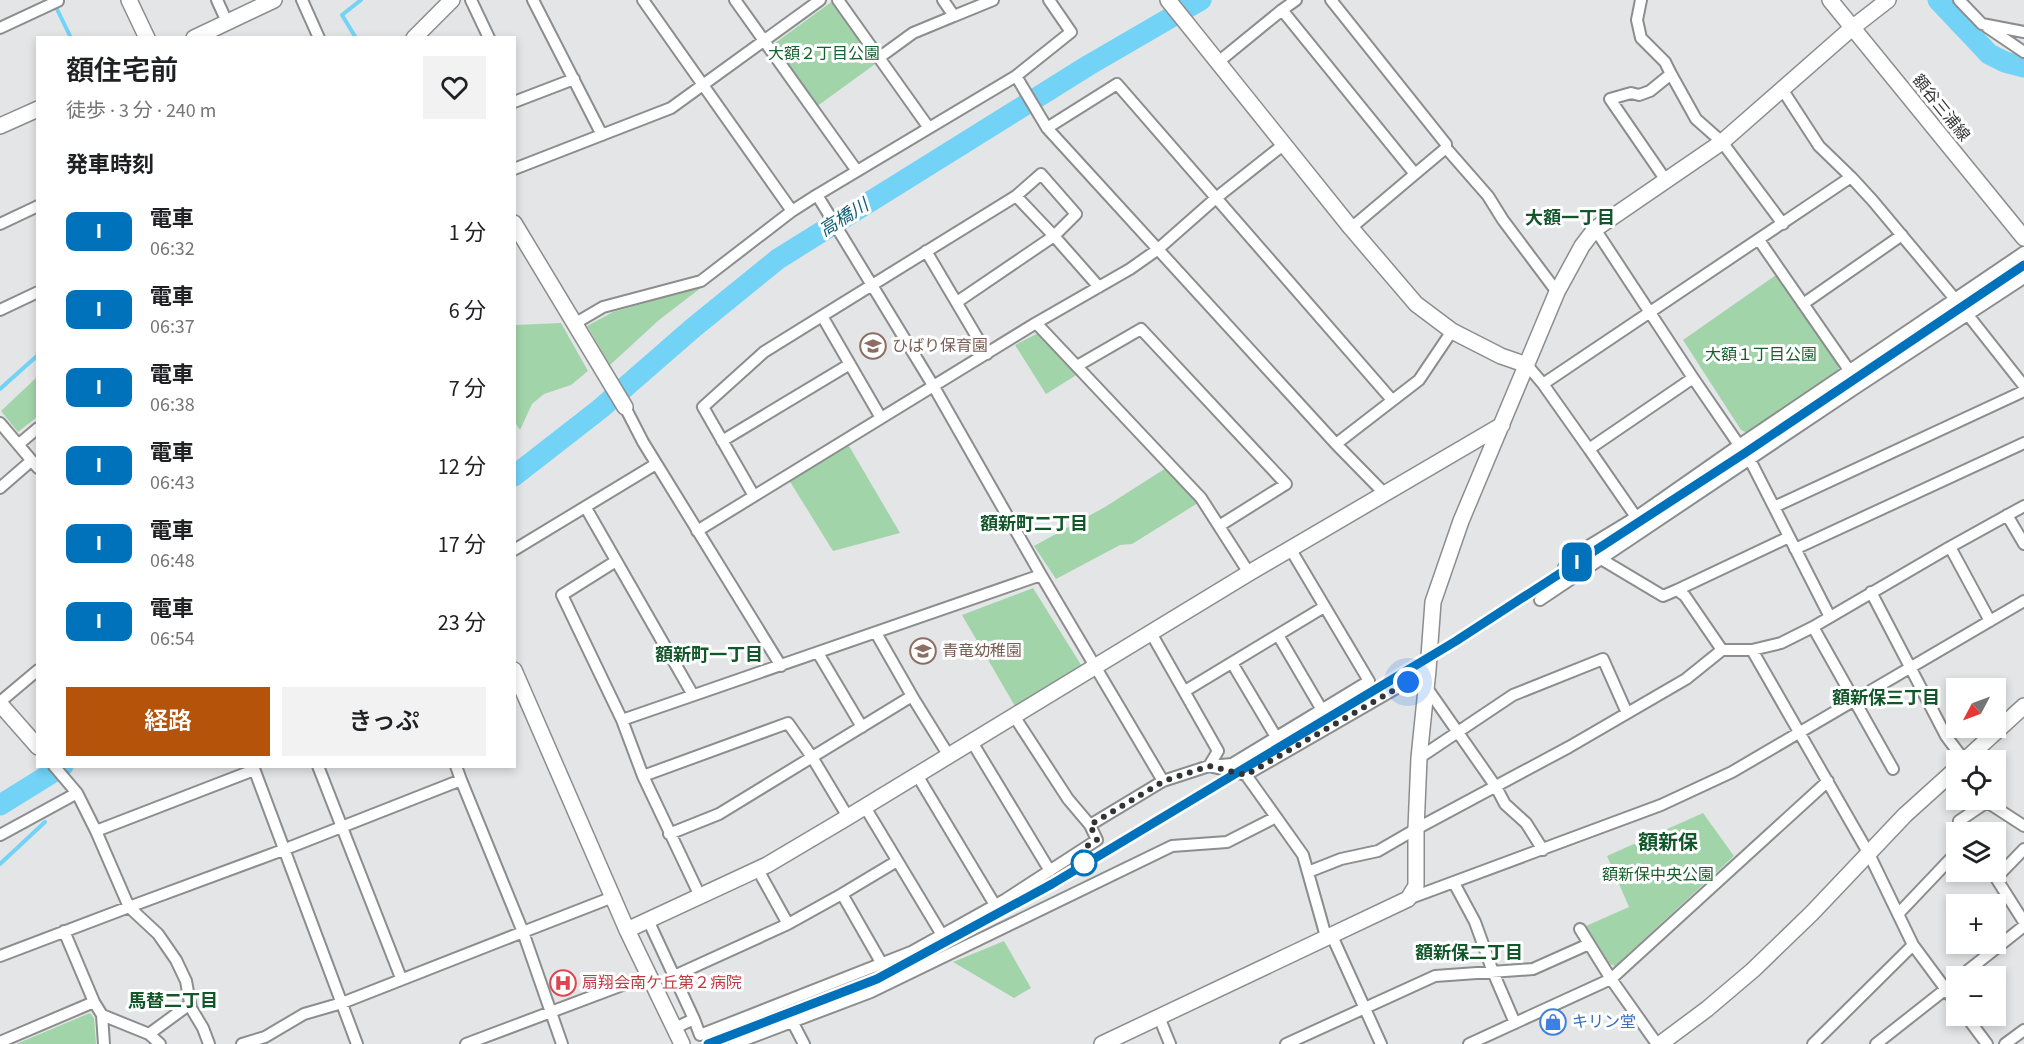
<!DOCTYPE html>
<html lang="ja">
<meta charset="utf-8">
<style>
body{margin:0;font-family:"Source Sans 3","Noto Sans JP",sans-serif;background:#f2f2f2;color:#202124;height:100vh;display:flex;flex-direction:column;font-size:22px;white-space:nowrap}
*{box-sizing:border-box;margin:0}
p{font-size:20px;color:#757577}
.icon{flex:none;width:33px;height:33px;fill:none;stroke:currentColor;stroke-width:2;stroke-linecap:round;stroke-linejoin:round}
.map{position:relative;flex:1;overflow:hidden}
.panel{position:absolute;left:36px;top:36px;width:480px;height:732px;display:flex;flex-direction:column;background:#fff;border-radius:0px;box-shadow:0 3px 9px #0003}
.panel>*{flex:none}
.badge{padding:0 12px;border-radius:9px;font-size:21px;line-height:39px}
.needle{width:39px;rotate:229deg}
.tools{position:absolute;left:1946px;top:678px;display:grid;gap:12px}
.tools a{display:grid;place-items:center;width:60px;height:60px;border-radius:0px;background:#fff;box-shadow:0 3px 9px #0003;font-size:30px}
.you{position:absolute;width:30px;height:30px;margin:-15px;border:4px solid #fff;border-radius:50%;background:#1a73e8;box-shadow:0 0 0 9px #1a73e833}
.map>.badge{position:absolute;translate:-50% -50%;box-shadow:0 0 0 3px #fff}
h2{padding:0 30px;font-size:22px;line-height:54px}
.round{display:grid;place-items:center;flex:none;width:63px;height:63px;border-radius:0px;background:#f2f2f2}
.summary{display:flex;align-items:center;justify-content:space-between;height:102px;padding:0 30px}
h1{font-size:28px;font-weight:600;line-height:45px}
.action{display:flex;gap:12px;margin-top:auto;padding:12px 30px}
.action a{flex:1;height:69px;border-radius:0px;background:#b45309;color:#fff;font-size:24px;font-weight:600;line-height:69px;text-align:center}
.action a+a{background:#f2f2f2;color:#202124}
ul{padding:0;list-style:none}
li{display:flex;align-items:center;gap:18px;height:78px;padding:0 30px}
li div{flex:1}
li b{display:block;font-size:22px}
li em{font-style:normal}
li .badge{min-width:66px;font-weight:700;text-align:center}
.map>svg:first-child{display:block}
</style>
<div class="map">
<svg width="2024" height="1044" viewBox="0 0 2024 1044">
<rect width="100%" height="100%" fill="#e4e5e6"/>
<path fill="#a2d4aa" d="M834,0L878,62L816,107L771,46Z
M1776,275L1839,365L1838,370L1747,433L1741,430L1683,340Z
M702,287L659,320L610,365L587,326L613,312Z
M561,323L588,371L571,385L544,394L532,404L520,430L514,421L515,325Z
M1038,333L1078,374L1046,394L1015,345Z
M37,377V417L18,432L1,411Z
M849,446L900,533L833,551L789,480Z
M1166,468L1198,503L1132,544L1120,545L1056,579L1034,546L1105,507Z
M1033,588L1083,668L1016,708L962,615Z
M1703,813L1734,856L1615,966L1610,964L1586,926L1629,907L1607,856Z
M1004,941L1031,988L1014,998L953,962Z
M90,1013L94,1018L96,1044H16Z"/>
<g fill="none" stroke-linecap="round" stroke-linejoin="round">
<path stroke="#72d3f6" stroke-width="4" d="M54,3L71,38
M356,38L342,15L361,0
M0,389L38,355
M0,864L45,822"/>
<path stroke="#72d3f6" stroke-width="21" d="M1938,0L1989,54L2005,62L2024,67
M514,476L600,409L693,328L778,259L1089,65L1201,0
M0,805L63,766"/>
<g stroke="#8c8d8e" stroke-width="14">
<path id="street" d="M217,0L227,22
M302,0L319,38
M471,0L489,38
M533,0L602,135
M735,0L857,171
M838,0L929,128L1016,76L1047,128L1336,444
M943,0L954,16L993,0
M1331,0L1446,144V148
M1641,0L1637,20L1641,38L1665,62L1671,74
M1959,0L1982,24L2024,32
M1282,10L1296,0
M1987,27L2024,52
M0,28L58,1L57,0
M880,57L913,33L954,16
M1217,63L1282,10L1415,174L1351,228
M1016,76L1071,32L1049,0
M514,102L574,79
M929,128L817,195L934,387L1041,575L1163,781
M1047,128L1117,84L1392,400
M514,169L671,108L820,0
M1415,174L1446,148L1488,196L1503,220L1557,292
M1851,177L1873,201L1955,299
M1665,179L1610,99L1631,93L1639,95L1650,91L1671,74L1696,119L1722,142L1783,224
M792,211L817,195
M0,224L38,206
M1595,229L1693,378L1739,445L2024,252
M1759,240L1849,370
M926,251L987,354
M957,302L1054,236L1016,196
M1803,304L1902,235
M0,310L38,292
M1968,315L2024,386
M1036,323L1201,498L1249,573
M574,324L603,307L701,281L792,211L643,0
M1527,365L1543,384L1589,449L1693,378
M1077,366L1141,329L1286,484L1219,526
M1543,384L1851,177L1819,146L1782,89
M625,407L643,442L781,666
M881,418L822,316L1016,196L1041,174L1076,214L1054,236L1099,287
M0,423L38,468
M722,441L850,364
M19,444L38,428
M1589,449L1636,517
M0,488L31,461
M1384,493L1336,444L1419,380L1452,331
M754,496L703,407L764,352L822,316
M1774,507L2024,391
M586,508L693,695
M2007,515L2024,544
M697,531L1036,323L1130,269L1157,250L1216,198L1283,145
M1950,547L2024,506
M1795,549L2024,443
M514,550L656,464
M616,561L562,595L622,720
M1564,567L1572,556L1636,517L1739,445L1750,460L1830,617
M1677,590L1789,537
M1871,592L1946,736L1964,760
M1540,600L1601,559
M1813,627L1893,769
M1151,633L1218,751L1209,766L1246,775L1303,855L1325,933L1332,936L1381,1044
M1278,635L1322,710
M1722,650L1685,596L1677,590L1663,596L1601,559L1859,386L2024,278
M1752,650L1869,854L1913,945L1813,1044
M818,653L862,727
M1232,663L1276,737
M1427,688L1496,787L1505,804L1526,823L1543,850
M1185,691L1324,607
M910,693L949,756
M0,702L38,670
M1014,716L1068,799L1090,825
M972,742L1050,871
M1419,758L1513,695L1603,659L1627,713
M54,766L77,793
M253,766L357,1044
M318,766L401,978
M456,766L461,780
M917,775L995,905
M1246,775L1428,670
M643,776L788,723L812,757L848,817
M1985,800L1987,802L2024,826
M865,807L942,935
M96,831L254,770
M1965,832L1959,821L1987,802
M669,834L719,814L912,696L876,633
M0,835L77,793L96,831L129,907L283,850L461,780L523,932L613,897
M2024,849L1996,878L2024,922
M758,870L788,924L842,894L882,964
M1308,872L1341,859L1378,851L1416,829L1569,747L1686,679L1722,650H1752L1781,643L1813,627L1950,547L1990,621
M1454,883L1475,922L1493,972L1515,1023
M842,894L897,861
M700,896L643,776L622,720L1041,575
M1408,899L1661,805L1732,772L2024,601
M1899,913L1956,853
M648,920L694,1019
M1580,929L1611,979L1657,1044
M64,931L94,1002L102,1015L149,1034L160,1044
M1913,945L1956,1003
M0,956L129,907L158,934L176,960L186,981L191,1008L203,1028L209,1044
M674,976L788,924
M1961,976L2024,926
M102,1015L104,1044
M1966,1016L1987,1044
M1159,1017L1170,1044
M793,1023L804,1044
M675,1028L694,1019L700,1035L911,952L1006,899L1097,840L1090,825L1163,781L1209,766L1232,764L1369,681L1291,550
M149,1034L190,1004
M0,1042L94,1002
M242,1044L265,1037L304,1014L342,1003L523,932L562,1044
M466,1044L649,975
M734,1044L871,992L1172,846L1227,842L1276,817
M1286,1044L1435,976L1533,969L1589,944
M1469,1044L1611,979L1828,781
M1876,1044L1956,981
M2005,1044L2024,1030"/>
</g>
<g stroke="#8c8d8e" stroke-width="18">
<path id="secondary" d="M129,0L147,38
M1168,0L1351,228L1416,304L1452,331L1501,356L1527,365
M1830,0L2024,238
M194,38L274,0
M414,38L452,0
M0,126L38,109
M514,223L625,407
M514,670L627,930L682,1044
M0,704L38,747
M1965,760L2024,706
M627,930L767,865L848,817L1249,573L1502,425
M1102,1044L1408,899L1416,886V829L1419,758L1428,670L1433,602L1461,521L1557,292L1582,246L1595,229L1722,142L1852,28L1888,0
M1660,1044L1707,1009L1753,970L1812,913L1905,815L1956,769"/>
</g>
<use href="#street" stroke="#fff" stroke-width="10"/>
<use href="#secondary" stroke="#fff" stroke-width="15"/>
<path stroke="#7b7b7c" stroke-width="4" stroke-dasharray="9 4.5" stroke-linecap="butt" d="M707,1044L877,979L1052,884L1456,641L1745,453L2024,265"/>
</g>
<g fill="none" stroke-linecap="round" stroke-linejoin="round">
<g stroke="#fff" stroke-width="14">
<path id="line" d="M708,1044L877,979L1052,884L1456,641L1745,453L2024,265"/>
</g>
<use href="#line" stroke="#0072bc" stroke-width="9"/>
<path stroke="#333334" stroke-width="6" stroke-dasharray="0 10.8" d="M1084,863L1081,850L1097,840L1090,825L1164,781L1209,766L1246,775L1408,682"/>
</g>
<defs>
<g id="school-ring" transform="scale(1.35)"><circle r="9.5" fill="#fff" stroke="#8d6e63" stroke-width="1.5"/><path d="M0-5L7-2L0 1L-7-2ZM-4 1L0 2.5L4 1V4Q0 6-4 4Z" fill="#8d6e63"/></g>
<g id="hospital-ring" transform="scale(1.35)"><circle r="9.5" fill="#fff" stroke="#e0444e" stroke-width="1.5"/><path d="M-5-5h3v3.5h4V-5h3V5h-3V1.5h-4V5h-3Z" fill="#e0444e"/></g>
<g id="shop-ring" transform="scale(1.35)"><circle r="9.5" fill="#fff" stroke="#3f7fe0" stroke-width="1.5"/><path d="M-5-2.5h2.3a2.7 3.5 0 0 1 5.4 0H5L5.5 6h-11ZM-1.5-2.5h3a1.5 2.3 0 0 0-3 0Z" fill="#3f7fe0"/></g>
</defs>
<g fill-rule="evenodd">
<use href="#school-ring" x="873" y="346"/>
<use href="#school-ring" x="923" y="651"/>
<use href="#hospital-ring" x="563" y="983"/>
<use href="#shop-ring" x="1553" y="1022"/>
</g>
<circle fill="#fff" stroke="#0072bc" stroke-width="3" cx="1084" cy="863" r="12"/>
<g text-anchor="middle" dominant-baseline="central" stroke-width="6" stroke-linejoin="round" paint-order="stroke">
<g font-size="16" fill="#175f2c" stroke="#fff">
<text x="824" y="54">大額２丁目公園</text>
<text x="1761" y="355">大額１丁目公園</text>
<text x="1658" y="875">額新保中央公園</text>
</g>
<g font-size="16" fill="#333334" stroke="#fff">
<text transform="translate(1941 108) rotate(51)">額谷三浦線</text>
</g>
<g font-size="16" fill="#785e54" stroke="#fff" text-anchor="start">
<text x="892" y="346">ひばり保育園</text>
<text x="942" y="651">青竜幼稚園</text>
</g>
<g font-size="16" fill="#be3a42" stroke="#fff" text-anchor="start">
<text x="582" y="983">扇翔会南ケ丘第２病院</text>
</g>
<g font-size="16" fill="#366cbe" stroke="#fff" text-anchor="start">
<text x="1572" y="1022">キリン堂</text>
</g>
<g font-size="18" font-style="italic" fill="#116078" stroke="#fff">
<text transform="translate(844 218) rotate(-32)">高橋川</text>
</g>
<g font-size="18" font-weight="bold" fill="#11572a" stroke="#fff">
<text x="1570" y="218">大額一丁目</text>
<text x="1034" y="524">額新町二丁目</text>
<text x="709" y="655">額新町一丁目</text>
<text x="1886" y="698">額新保三丁目</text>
<text x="1469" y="953">額新保二丁目</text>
<text x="173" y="1001">馬替二丁目</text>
</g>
<g font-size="20" font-weight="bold" fill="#11572a" stroke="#fff">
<text x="1668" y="843">額新保</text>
</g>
</g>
</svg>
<div class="tools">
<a><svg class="needle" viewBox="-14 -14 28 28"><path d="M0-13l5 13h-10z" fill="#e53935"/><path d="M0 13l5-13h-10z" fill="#757577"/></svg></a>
<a><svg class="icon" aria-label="locate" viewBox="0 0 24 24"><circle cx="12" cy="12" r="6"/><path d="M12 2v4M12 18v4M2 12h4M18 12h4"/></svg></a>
<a><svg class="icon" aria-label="layers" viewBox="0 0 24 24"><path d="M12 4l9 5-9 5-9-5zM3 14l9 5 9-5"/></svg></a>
<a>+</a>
<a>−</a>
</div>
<div class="you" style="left:1408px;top:682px"></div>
<b class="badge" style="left:1577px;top:562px;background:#0072bc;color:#fff">I</b>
<section class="panel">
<div class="summary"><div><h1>額住宅前</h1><p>徒歩 · 3 分 · 240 m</p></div><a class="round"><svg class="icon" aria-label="heart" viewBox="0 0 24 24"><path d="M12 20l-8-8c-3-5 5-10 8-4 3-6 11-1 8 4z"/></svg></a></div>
<h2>発車時刻</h2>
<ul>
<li><span class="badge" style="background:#0072bc;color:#fff">I</span><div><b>電車</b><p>06:32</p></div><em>1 分</em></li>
<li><span class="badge" style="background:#0072bc;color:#fff">I</span><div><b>電車</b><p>06:37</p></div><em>6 分</em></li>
<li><span class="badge" style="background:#0072bc;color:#fff">I</span><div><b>電車</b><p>06:38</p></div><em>7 分</em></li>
<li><span class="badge" style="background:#0072bc;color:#fff">I</span><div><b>電車</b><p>06:43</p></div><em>12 分</em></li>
<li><span class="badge" style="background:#0072bc;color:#fff">I</span><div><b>電車</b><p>06:48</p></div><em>17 分</em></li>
<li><span class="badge" style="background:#0072bc;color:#fff">I</span><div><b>電車</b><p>06:54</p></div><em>23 分</em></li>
</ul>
<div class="action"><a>経路</a><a>きっぷ</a></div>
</section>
</div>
